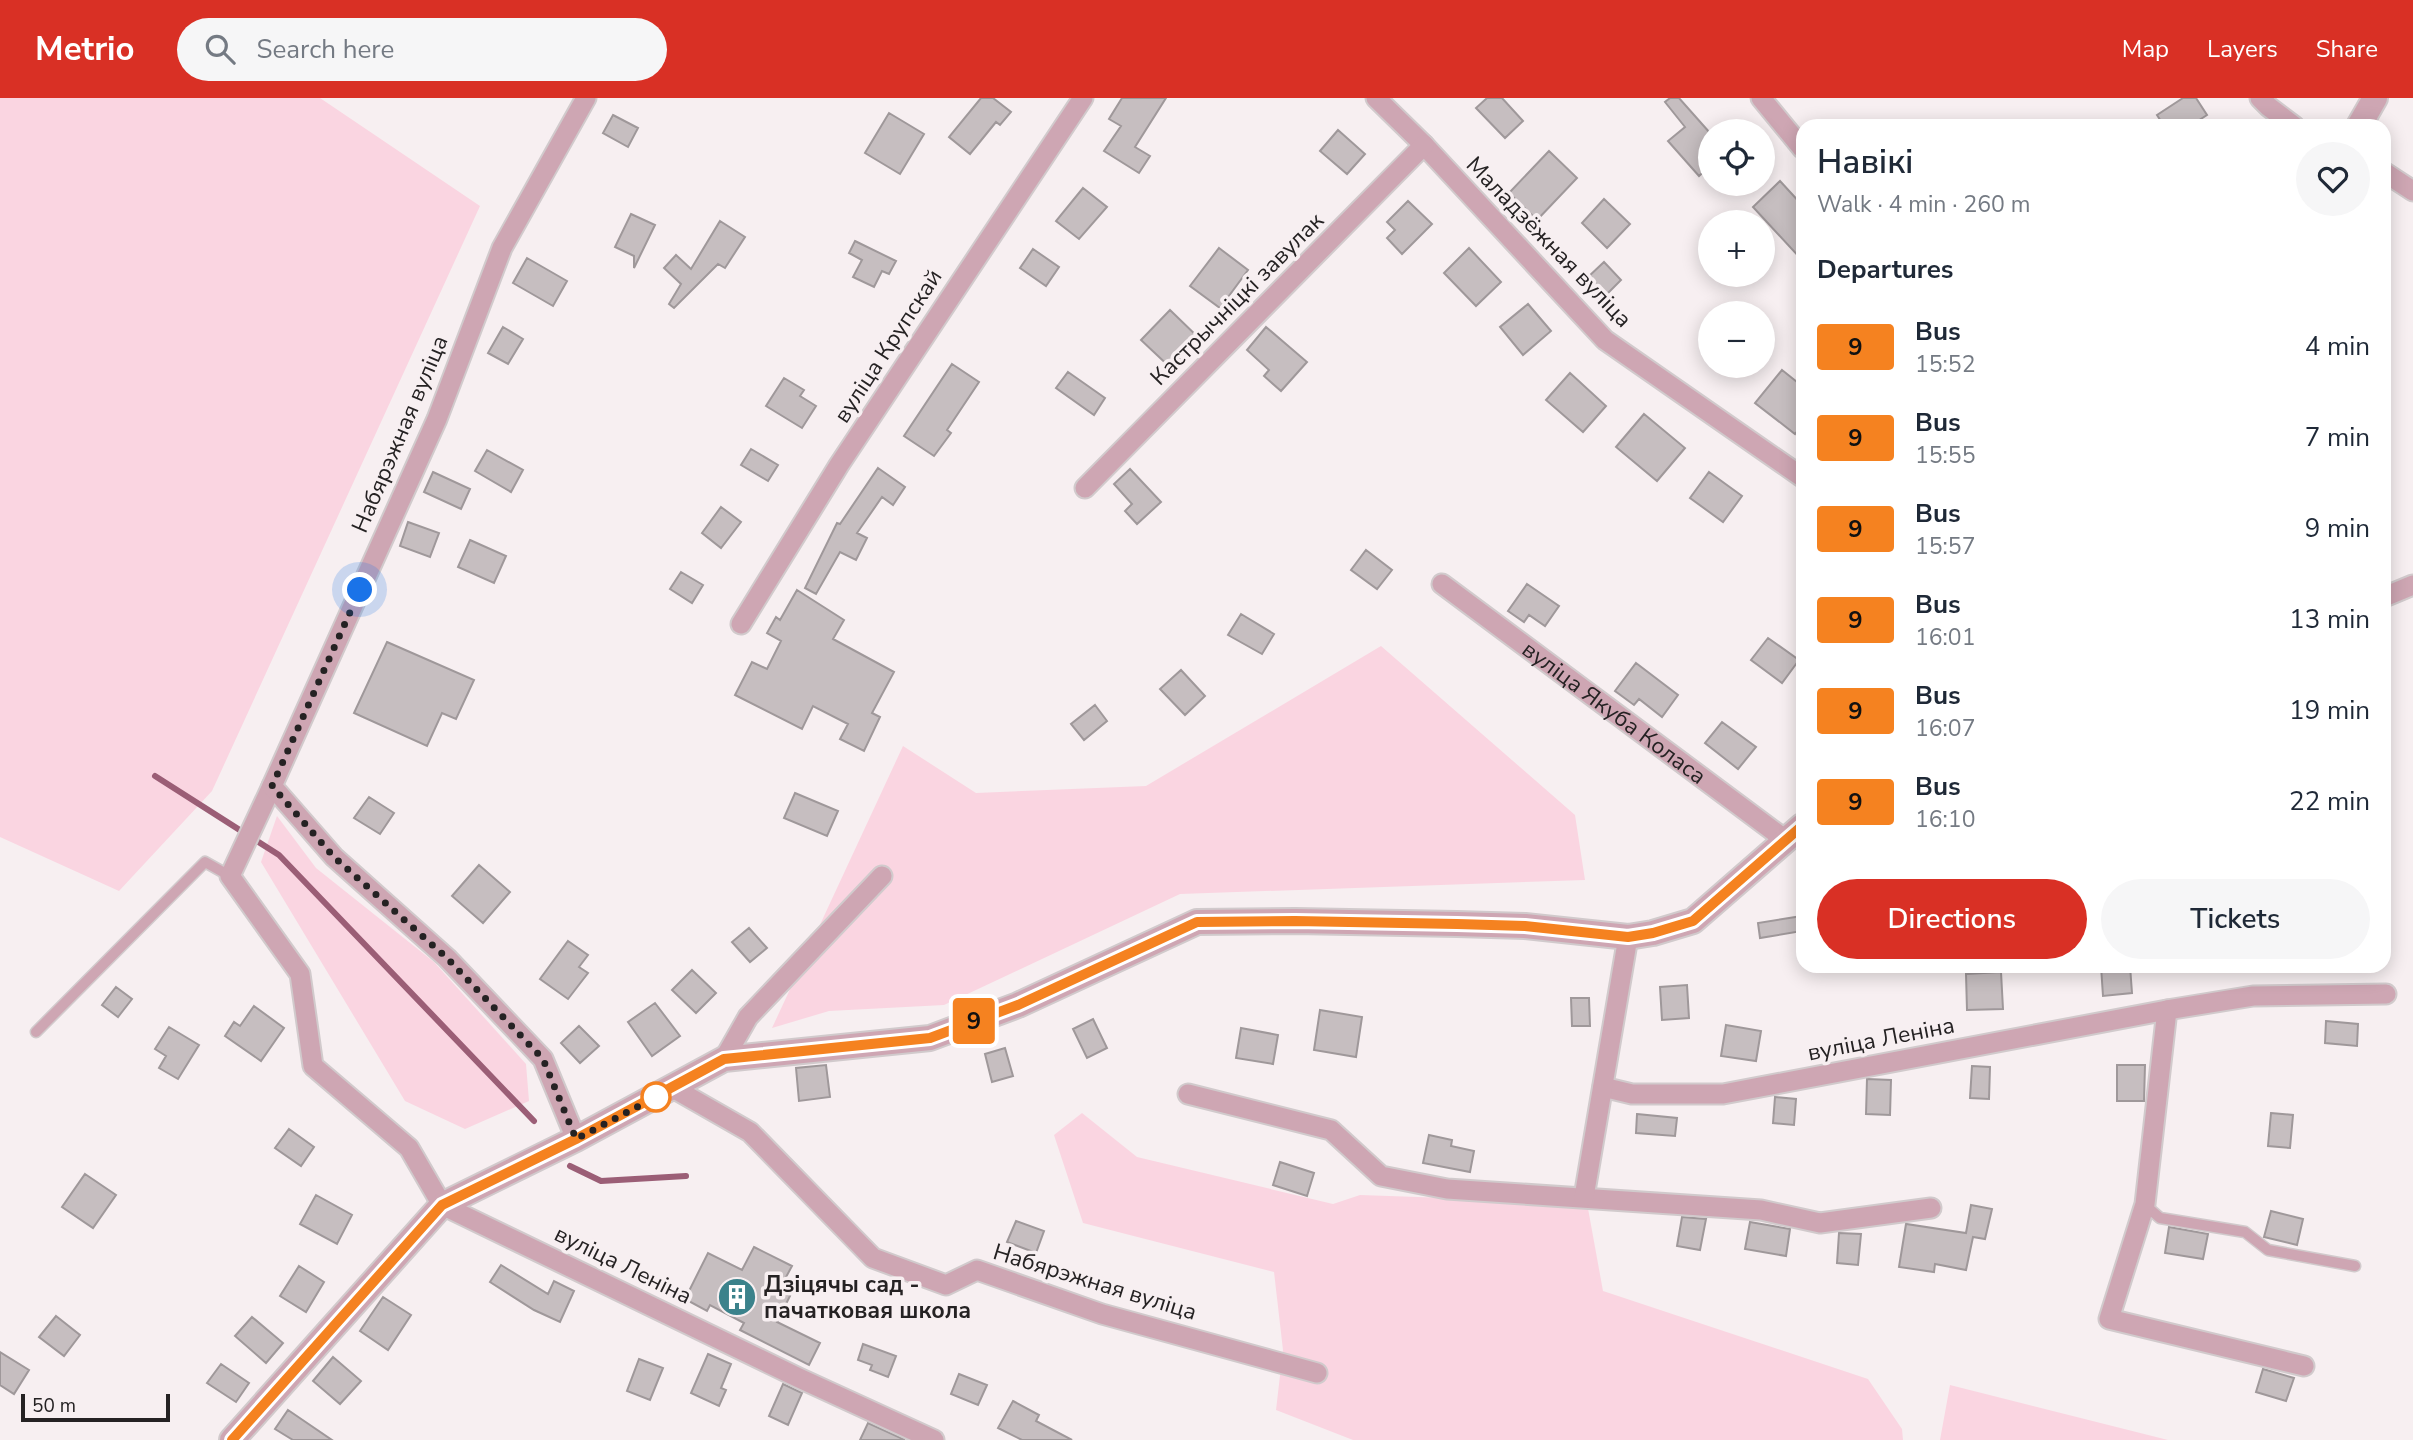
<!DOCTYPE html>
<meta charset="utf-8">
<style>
body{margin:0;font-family:"Nunito Sans",sans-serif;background:#f6f6f7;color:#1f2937;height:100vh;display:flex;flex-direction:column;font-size:26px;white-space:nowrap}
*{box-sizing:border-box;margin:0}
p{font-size:23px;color:#747a83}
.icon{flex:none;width:38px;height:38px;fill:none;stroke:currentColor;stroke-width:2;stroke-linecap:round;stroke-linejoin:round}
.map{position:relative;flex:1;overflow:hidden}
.details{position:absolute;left:1796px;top:21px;width:595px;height:854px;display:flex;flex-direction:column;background:#fff;border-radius:21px;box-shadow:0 4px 18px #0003}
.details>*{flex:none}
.badge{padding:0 14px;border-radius:5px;font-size:24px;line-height:46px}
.controls{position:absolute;left:1698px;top:21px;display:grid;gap:14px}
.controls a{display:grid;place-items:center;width:77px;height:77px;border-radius:50%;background:#fff;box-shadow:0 4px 18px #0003;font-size:35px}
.scale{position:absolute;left:21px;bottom:18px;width:149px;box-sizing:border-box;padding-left:7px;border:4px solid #252223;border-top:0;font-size:19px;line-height:24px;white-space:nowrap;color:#252223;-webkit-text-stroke:5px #f7eff1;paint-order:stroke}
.you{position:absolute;width:35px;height:35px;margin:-18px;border:5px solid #fff;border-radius:50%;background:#1a73e8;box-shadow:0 0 0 10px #1a73e833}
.map>.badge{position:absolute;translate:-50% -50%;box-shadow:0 0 0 4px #fff}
h2{padding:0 21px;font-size:26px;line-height:63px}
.round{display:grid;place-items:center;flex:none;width:74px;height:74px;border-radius:37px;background:#f6f6f7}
.summary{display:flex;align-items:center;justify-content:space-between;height:119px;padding:0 21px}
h1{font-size:33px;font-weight:600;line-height:52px}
.action{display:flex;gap:14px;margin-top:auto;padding:14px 21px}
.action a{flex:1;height:80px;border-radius:42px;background:#d93025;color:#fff;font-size:28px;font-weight:600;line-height:80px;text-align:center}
.action a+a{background:#f6f6f7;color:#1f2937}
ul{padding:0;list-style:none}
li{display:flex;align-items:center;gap:21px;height:91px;padding:0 21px}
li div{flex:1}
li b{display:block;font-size:26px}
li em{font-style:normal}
li .badge{min-width:77px;font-weight:700;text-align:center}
header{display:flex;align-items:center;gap:42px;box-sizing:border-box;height:98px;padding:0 35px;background:#d93025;color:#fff}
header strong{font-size:33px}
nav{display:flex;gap:38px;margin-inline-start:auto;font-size:24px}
.search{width:490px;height:63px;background:#f6f6f7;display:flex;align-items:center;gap:18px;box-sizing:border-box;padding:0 24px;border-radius:38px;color:#747a83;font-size:26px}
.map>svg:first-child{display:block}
</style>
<header>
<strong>Metrio</strong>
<div class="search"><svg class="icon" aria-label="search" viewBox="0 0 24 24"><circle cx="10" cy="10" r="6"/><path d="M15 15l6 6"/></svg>Search here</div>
<nav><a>Map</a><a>Layers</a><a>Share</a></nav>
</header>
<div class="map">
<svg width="2413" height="1342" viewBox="0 0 2413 1342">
<rect width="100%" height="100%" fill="#f7eff1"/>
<path fill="#fad5e1" d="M0,0H320L480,108L212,693L119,793L0,739Z
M1381,548L1575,717L1585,782L1180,796L944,907L829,913L772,930L903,648L976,695L1146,688Z
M277,718L316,770L434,864L526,966L529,1003L465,1031L405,1003L261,764Z
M1082,1015L1137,1059L1333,1106L1360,1097L1587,1105L1603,1193L1868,1281L1902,1331L1903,1342H1353L1276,1312L1283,1252L1274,1174L1083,1125L1054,1037Z
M1950,1287L2168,1342H1940Z"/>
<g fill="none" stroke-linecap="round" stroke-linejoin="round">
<path stroke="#9b5e76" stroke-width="6" d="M155,678L279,757L534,1023
M570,1068L601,1083L686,1078"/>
</g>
<path fill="#c6bec0" stroke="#9f989a" stroke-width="2" d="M981,0H993L1011,14L1000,27L996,24L970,56L949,39Z
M1122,0H1166L1135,49L1150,58L1139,75L1104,53L1121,28L1109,21Z
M1487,0H1502L1523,23L1505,40L1476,10Z
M1670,0H1679L1710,35V68L1699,78L1668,43L1685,29L1665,4Z
M2183,0H2196L2207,17L2190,28H2164L2157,17Z
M889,15L924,36L900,76L865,55Z
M613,17L638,30L628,49L603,35Z
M1338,32L1365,56L1347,76L1320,53Z
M1549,53L1577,80L1537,122L1509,95Z
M1780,83L1802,107V162L1753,109Z
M1083,90L1107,109L1079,141L1056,123Z
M1604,101L1630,126L1607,150L1582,125Z
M1408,103L1432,126L1402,156L1387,140L1395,132L1387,124Z
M631,116L655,127L634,170V158L615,149Z
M720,123L745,139L725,170L718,166L674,210L669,206L681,186L664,170L676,157L691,171Z
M855,143L896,163L889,176L882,173L874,189L853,179L862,162L849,155Z
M1219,150L1248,172L1220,210L1190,188Z
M1469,150L1501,184L1476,208L1444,175Z
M1033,151L1059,169L1046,188L1020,170Z
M527,160L567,183L553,208L513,185Z
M1604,164L1621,182L1605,198L1587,180Z
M1528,206L1551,233L1523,257L1500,229Z
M1170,212L1202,243L1174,273L1141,242Z
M503,229L523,241L508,266L488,255Z
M1266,229L1307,264L1281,293L1264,278L1269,272L1247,252Z
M952,266L979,284L947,332L951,335L934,358L904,338Z
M1782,272L1802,288V327L1795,336L1755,305Z
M1068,274L1105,300L1094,317L1056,290Z
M1570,275L1606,308L1583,334L1546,302Z
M784,280L804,292L800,298L816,308L802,330L766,308Z
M1644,316L1685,350L1657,383L1616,349Z
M751,351L778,367L768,383L741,367Z
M487,352L523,372L511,394L475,373Z
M878,370L905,389L893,407L882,399L857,435L867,440L856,462L840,454L816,496L805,490L837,425L840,426Z
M1130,371L1161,404L1137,426L1125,413L1132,406L1114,386Z
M433,374L470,391L461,411L424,394Z
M1709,374L1742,398L1723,424L1690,400Z
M721,409L741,424L721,450L702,435Z
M408,424L439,435L430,459L400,448Z
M470,442L506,458L494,485L458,469Z
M1366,452L1392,472L1377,491L1351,472Z
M681,474L703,487L692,505L670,491Z
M1527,486L1559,508L1545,528L1529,517L1524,524L1508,513Z
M797,492L844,522L833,541L894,574L872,615L880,619L864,653L840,641L848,626L813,608L802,631L735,597L752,564L767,571L781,543L767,535L776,519L780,522Z
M1241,516L1274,536L1262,556L1228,537Z
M1768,540L1799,562L1782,585L1751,562Z
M387,544L474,582L456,621L442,615L427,648L354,615Z
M1636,565L1678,597L1662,619L1639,601L1634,607L1615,593Z
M1181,572L1205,598L1185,617L1160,591Z
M1095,607L1107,623L1084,642L1071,626Z
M1722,624L1756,649L1738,671L1705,645Z
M795,695L838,713L827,738L784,720Z
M369,699L394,715L380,736L354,720Z
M479,767L510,794L483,825L452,798Z
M1802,818V833L1760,840L1758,825Z
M749,830L767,850L750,864L732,844Z
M568,843L588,857L579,869L588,875L568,901L540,881Z
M2101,868H2130L2132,895L2103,898Z
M692,872L716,895L696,915L672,892Z
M2001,874L2003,911L1967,912L1966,876Z
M1687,887L1689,920L1662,922L1660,889Z
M116,889L132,901L118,919L102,907Z
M1571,900H1589L1590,928H1572Z
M655,905L680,938L652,958L628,924Z
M254,908L284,930L261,963L225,938L234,924L240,928Z
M1320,912L1362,919L1356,959L1314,952Z
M1093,921L1107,950L1087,960L1073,931Z
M2326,923L2358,926L2357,948L2325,945Z
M1726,927L1761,933L1756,963L1721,958Z
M579,928L599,948L580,965L561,945Z
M169,929L199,947L178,981L159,970L166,958L155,951Z
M1241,930L1278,937L1273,966L1236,960Z
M1005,950L1013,978L992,984L985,956Z
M826,967L830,999L799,1003L796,970Z
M2117,967H2145L2144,1003H2117Z
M1972,968L1990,969L1989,1001L1970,1000Z
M1867,981L1891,982L1890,1017L1866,1016Z
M1775,999L1796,1001L1794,1027L1773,1025Z
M2271,1015L2293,1017L2290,1050L2268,1048Z
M1637,1016L1677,1020L1675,1038L1636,1035Z
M289,1031L314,1049L301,1068L275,1050Z
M1429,1037L1452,1042L1451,1048L1474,1053L1470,1074L1423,1065Z
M1280,1064L1314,1075L1307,1098L1273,1087Z
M85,1076L116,1097L93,1130L62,1109Z
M316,1097L352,1117L337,1146L300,1126Z
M1971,1107L1992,1111L1985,1141L1973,1139L1966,1172L1935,1166L1934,1174L1899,1169L1906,1126L1966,1135Z
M2271,1113L2303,1121L2297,1147L2264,1139Z
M1682,1119L1706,1121L1700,1152L1677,1148Z
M1016,1123L1044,1133L1036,1155L1007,1144Z
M1750,1124L1790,1131L1786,1158L1745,1151Z
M2169,1129L2208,1136L2203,1161L2165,1155Z
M1839,1135L1861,1136L1858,1167L1837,1165Z
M754,1149L792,1168L779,1192L790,1198L777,1224L820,1245L809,1267L740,1232L744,1225L710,1207L707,1213L685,1201L708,1155L742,1172Z
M501,1167L548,1196L554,1183L574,1193L560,1224L534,1212L490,1184Z
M299,1168L324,1184L306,1214L280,1198Z
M383,1199L411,1217L388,1252L360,1233Z
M56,1218L80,1237L64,1258L39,1239Z
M252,1219L283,1245L266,1265L235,1238Z
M863,1246L896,1258L888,1279L870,1272L872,1267L858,1262Z
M0,1254L29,1272L14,1296L0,1287Z
M708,1256L731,1266L721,1290L726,1292L719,1308L691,1295Z
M333,1259L361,1283L340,1306L313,1283Z
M639,1261L663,1270L650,1302L627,1293Z
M221,1266L249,1285L236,1304L207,1285Z
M2263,1271L2294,1280L2286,1303L2256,1294Z
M959,1276L987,1287L978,1307L951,1296Z
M783,1286L802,1295L788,1327L769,1318Z
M1013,1303L1039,1317L1036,1323L1072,1342H1022L998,1330Z
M288,1312L332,1342H293L275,1331Z
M868,1325L905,1342H860Z"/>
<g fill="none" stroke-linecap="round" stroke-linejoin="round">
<g stroke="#d1cacc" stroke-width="13">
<path id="service" d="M36,934L205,764L230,778
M2145,1107L2160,1120L2245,1134L2268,1152L2355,1168"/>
</g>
<g stroke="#d1cacc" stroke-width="23">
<g id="minor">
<path d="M1376,0L1424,47L1605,242L1802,379"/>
<path d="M1761,0L1802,50"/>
<path d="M2260,0L2269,9L2294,28"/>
<path d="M2384,74L2413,93"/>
<path d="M1085,390L1424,47"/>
<path id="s1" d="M1442,486L1787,743"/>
<path d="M2384,499L2413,487"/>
<path d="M741,526L839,367L1083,0"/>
<path d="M272,688L230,778L300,876L313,968L409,1050L442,1107L799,1280L934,1342"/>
<path d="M2167,912L2145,1106L2109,1221L2304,1268"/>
<path d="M724,961L748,919L882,778"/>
<path d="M1603,989L1632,996H1723L2167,912L2253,898L2386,896"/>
<path d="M673,990L750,1034L873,1160L946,1187L977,1172L1102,1216L1317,1275"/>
<path d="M1188,996L1331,1032L1381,1078L1447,1091L1761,1112L1820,1125L1931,1110"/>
<path d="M576,1041L543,961L447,860L334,759L272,688L437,321L502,150L586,0"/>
<path d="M1584,1099L1628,839"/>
</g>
</g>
<g stroke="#d1cacc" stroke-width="28">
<path id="tertiary" d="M2359,28L2375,0
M232,1342L442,1107L576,1041L724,961L930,940L1018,907L1197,824L1295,823L1457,826L1525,828L1628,839L1653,835L1693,823L1802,728"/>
</g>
<use href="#service" stroke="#cea6b3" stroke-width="10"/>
<use href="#minor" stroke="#cea6b3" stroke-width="19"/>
<use href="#tertiary" stroke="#cea6b3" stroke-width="24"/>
</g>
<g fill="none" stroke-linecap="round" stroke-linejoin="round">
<g stroke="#fff" stroke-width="16">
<path id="line" d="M232,1342L442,1107L576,1041L724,961L930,940L1018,907L1197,824L1295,823L1457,826L1525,828L1628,839L1653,835L1693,823L1802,728"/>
</g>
<use href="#line" stroke="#f58220" stroke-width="10"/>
<path stroke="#252223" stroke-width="7" stroke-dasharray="0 12.6" d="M360,492L272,688L334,759L447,860L543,961L576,1041L656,999"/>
</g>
<defs>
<g id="building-disc" transform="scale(2.0125)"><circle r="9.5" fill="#3b828b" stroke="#f7eff1"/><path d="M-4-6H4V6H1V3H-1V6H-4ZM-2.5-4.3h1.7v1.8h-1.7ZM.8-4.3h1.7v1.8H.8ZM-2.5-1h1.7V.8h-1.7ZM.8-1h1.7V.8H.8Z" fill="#fff"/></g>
</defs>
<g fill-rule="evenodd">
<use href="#building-disc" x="737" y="1199"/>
</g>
<circle fill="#fff" stroke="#f58220" stroke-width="3.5" cx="656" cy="999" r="14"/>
<g text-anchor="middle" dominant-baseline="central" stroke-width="7" stroke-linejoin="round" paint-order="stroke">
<g font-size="23" fill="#252223" stroke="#f7eff1">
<text transform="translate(1549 144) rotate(46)">Маладзёжная вуліца</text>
<text transform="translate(1237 201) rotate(-45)">Кастрычніцкі завулак</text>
<text transform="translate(888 248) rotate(-57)">вуліца Крупскай</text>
<text transform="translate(400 336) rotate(-67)">Набярэжная вуліца</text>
<text stroke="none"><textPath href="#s1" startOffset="215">вуліца Якуба Коласа</textPath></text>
<text transform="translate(1881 941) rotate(-11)">вуліца Леніна</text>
<text transform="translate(623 1167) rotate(26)">вуліца Леніна</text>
<text transform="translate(1095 1184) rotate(17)">Набярэжная вуліца</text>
</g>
<g font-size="23" font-weight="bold" fill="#252223" stroke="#f7eff1" text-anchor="start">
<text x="764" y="1186">Дзіцячы сад -<tspan x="764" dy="26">пачатковая школа</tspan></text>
</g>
</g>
</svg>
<div class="controls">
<a><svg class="icon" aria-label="locate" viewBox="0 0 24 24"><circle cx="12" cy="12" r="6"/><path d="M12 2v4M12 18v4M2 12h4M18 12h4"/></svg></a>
<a>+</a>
<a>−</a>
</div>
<div class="scale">50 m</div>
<div class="you" style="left:360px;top:492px"></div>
<b class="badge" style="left:974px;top:923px;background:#f58220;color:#111">9</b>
<section class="details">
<div class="summary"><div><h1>Навікі</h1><p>Walk · 4 min · 260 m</p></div><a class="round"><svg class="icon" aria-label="heart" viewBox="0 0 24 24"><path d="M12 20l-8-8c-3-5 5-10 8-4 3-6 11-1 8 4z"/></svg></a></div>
<h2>Departures</h2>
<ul>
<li><span class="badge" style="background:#f58220;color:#111">9</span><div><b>Bus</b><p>15:52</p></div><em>4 min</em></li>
<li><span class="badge" style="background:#f58220;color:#111">9</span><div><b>Bus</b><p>15:55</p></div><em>7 min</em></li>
<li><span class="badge" style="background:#f58220;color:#111">9</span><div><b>Bus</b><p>15:57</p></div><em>9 min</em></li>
<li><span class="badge" style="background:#f58220;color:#111">9</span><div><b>Bus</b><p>16:01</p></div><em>13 min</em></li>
<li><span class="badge" style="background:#f58220;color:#111">9</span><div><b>Bus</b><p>16:07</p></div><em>19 min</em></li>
<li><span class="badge" style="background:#f58220;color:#111">9</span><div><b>Bus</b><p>16:10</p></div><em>22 min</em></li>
</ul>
<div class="action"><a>Directions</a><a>Tickets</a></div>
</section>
</div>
